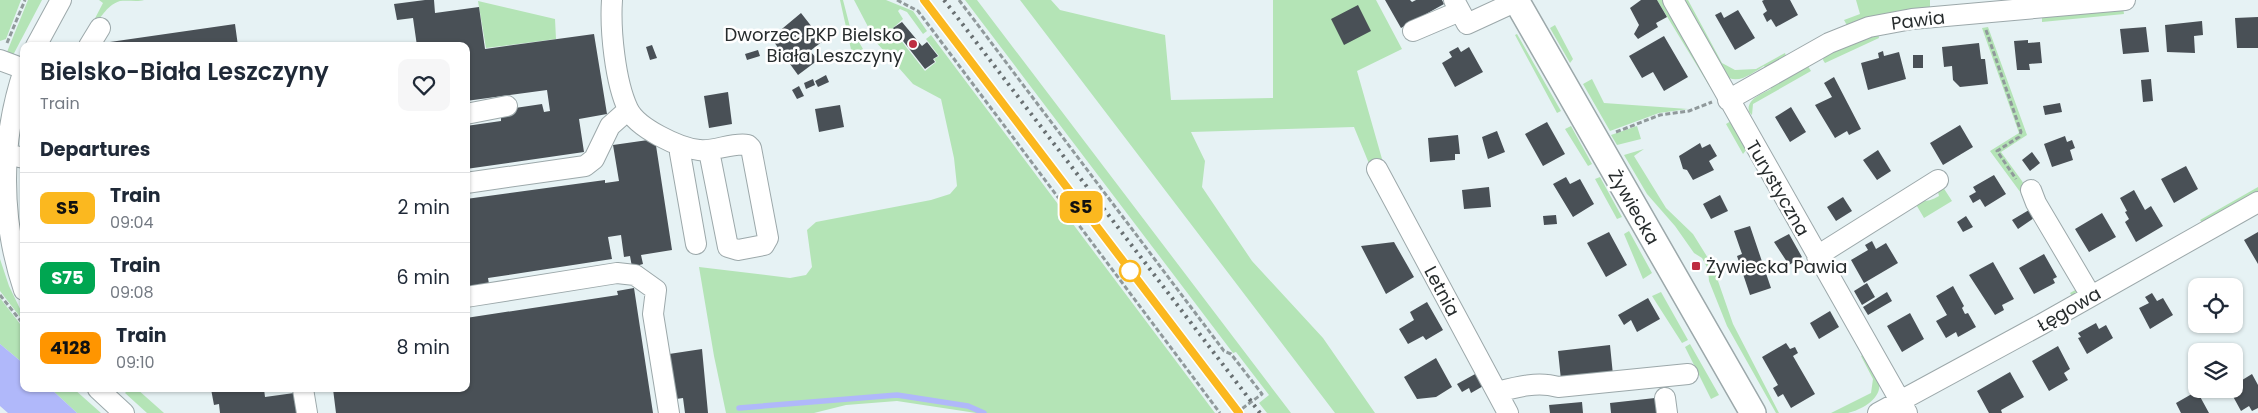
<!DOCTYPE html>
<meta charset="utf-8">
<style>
body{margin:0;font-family:Poppins,sans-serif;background:#f6f6f7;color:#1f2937;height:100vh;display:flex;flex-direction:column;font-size:19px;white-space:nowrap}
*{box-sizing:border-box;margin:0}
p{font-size:16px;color:#747a83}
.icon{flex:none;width:28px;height:28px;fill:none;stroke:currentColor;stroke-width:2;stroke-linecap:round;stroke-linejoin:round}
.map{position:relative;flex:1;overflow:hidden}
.drawer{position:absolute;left:20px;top:42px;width:450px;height:350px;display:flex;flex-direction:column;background:#fff;border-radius:10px;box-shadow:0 1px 4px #0004}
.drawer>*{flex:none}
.badge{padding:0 10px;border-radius:8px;font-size:18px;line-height:32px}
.buttons{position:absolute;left:2188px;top:278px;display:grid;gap:10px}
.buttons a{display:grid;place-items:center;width:55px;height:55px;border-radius:10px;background:#fff;box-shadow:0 1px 4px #0004;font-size:25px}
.map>.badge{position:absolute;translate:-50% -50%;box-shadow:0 0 0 2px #fff}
h2{padding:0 20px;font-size:19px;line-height:45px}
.round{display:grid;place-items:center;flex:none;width:52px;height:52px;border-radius:10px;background:#f6f6f7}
.head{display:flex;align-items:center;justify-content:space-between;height:85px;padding:0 20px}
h1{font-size:24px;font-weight:600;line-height:38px}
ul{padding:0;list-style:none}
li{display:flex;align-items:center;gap:15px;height:70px;padding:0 20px;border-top:1px solid #e0e1e3}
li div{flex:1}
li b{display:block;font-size:19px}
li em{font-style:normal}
li .badge{min-width:55px;font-weight:700;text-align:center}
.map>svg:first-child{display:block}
</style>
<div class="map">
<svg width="2258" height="413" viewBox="0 0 2258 413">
<rect width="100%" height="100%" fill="#e6f2f4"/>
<path fill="#b4e4b6" d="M0,0H21L6,39L0,41Z
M28,0H42L11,59L7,52Z
M99,0H144C138,2 128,0 120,1C105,6 102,19 90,28L103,3Z
M840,0H843L850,27L863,49L852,54Z
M854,0H886L913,11L927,31L923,34L907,12L900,9L898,11L903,19L892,29L925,71L936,62L934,59L939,56L926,39L931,35L1215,413H976L897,401L846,405L814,413H726L714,356L699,267L790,278L806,275L812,267L807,230L816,222L931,200L950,194L957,186L954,158L941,99L913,84L876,42Z
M965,0H977L1291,413H1267L1259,403L1269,395L1236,352L1233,353Z
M1020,0H1051L1060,10L1165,35L1171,100L1273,98V0H1376L1402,49L1357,71L1382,159L1370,166L1354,127L1191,132L1205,161L1202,187L1252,261L1323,338L1375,413H1335Z
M1657,0H1664L1714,91L1713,92Z
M1685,0H1688L1722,63L1735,70L1756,69L1785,53L1787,59L1767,70L1764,66C1754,72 1741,83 1729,78Z
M1856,0H1930V11L1848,27L1844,20L1860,14Z
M478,1L555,19L556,39L486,48Z
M2123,7L2124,14L2042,22V15Z
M1555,25L1573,59L1570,63L1550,28Z
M1988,27L2027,135L2001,152L2022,181L2080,291L2073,298L2070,293L2077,289L2029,204L1990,151L2019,133L1982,28Z
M1878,32L1879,38L1825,63L1823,60L1824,55Z
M1517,34L1561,111L1557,113L1515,35Z
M1806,63L1811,71L1753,104L1752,115L1749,112C1746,99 1762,94 1771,89V83Z
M1592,79L1604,103L1688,109L1659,113L1610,131L1583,84Z
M1731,121L1747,149L1743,154L1726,124Z
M1571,126L1592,164L1588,166L1565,129Z
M1637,126L1641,139L1617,145L1611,135Z
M1644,149L1634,156L1666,208L1693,234L1721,279L1718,281L1733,324L1779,413H1776L1727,326L1709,281L1708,269L1702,258L1694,253L1675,226L1647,194L1624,155Z
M1600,177L1622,217L1617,219L1595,179Z
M1941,184L1952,201L1924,218L1914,201C1923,202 1931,201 1939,196L1937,188Z
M2258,187V194L2204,225L2200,220Z
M1629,231L1652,273L1643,279L1624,234Z
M0,259L9,286L24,317V322L0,291Z
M1661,292L1688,340L1682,343L1652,296Z
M0,298L24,329V364L0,344Z
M1690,344L1719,395L1711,399L1685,347Z
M1864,354C1869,363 1877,373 1879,383C1882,399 1861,410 1848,413C1843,413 1836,413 1831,413L1871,393L1873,379L1861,356Z
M51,389H74L101,413H77Z
M129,389H137L164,413H147L125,393Z"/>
<path fill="#b0b8fa" d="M0,344L24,364V389H51L77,413H8L0,406Z"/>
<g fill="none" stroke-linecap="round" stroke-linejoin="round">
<path stroke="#b0b8fa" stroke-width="5.5" d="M739,408L897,395L968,406L984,413"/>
</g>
<path fill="#495056" d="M425,0H434L435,13L479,7L485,49L594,34L607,114L579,119L584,152L466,169V126L501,121V115L516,112L515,108L542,104L544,112L550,111L547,90L466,101V46H417L413,18L397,20L394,4Z
M1385,0H1410L1412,2L1416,0H1442L1444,4L1401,28Z
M1641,0H1657L1667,17L1656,23L1658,27L1638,39L1634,34L1639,25L1630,8Z
M1764,0H1790L1798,15L1776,27L1771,19L1767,22L1763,14L1767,11L1762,1Z
M1358,5L1371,31L1344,45L1331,19Z
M1738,10L1755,38L1735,50L1715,15L1721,12L1724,18Z
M801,13L823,41L810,51L818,60L798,75L771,38Z
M2258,17V48H2237L2235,18Z
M2202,21L2203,35L2194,36L2195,53L2167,52L2165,25Z
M902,22L922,46L927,42L938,56L933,59L935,62L925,69L893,28Z
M235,24L238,46H103V43Z
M2146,27L2149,52L2123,54L2120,29Z
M1664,36L1688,77L1664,91L1653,72L1642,78L1629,56Z
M2028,40V43L2040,42L2042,63L2029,64L2030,70H2017L2014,41Z
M1979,43L1981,59H1985L1988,84L1960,87L1953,80L1952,66L1944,67L1942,47Z
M652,45L657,58L650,60L646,47Z
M1458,47L1461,52L1469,47L1483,72L1455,87L1442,63L1452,57L1449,52Z
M758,50L760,56L747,60L745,54Z
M1883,51L1884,56L1899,52L1906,79L1868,90L1861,63L1879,58L1878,53Z
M1913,55H1923V68H1913Z
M826,75L829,82L818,87L815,81Z
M1834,77L1861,129L1849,135L1847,131L1835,138L1815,105L1832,97L1824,83Z
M813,79L815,85L806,89L804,83Z
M2151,79L2153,101L2143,102L2141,80Z
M799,86L804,96L797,99L792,90Z
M728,92L732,124L709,128L704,96Z
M2060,103L2062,112L2045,115L2043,106Z
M840,105L844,127L819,132L815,109Z
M1791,107L1806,132L1790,142L1775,117Z
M1547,122L1565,154L1543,166L1525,134Z
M1960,125L1973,147L1943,165L1930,143Z
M1497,131L1505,152L1488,159L1482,137Z
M1458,135L1460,154H1455V160L1430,162L1428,138Z
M2065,136L2067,142L2072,140L2075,148L2070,150L2073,160L2052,167L2044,144Z
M655,139L672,250L641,255L643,264L632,267L630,256L624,257L621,235L608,237L612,259L488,278L489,284L466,287V199L605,180V183L619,181L613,145Z
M1700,143L1702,148L1710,144L1717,156L1709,161L1714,170L1693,180L1687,170L1683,169L1679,156Z
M1878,150L1891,171L1877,180L1863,160Z
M2032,152L2040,163L2030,171L2022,160Z
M2186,166L2198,189L2174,203L2161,179Z
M1994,175L2006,194L1985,207L1980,199L1973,203L1969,196L1976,192L1973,187Z
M1566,177L1570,184L1580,179L1594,204L1573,217L1553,184Z
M1489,187L1491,207L1464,209L1462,190Z
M2134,190L2145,210L2151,206L2163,226L2136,242L2125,222L2129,219L2125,212L2127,211L2120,198Z
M1720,195L1728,211L1711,219L1703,204Z
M1843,197L1852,211L1836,221L1827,207Z
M2029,210L2034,218L2018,229L2012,220Z
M2102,213L2116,237L2089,252L2075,229Z
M1556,215L1557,224L1544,225L1543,216Z
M1966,216L1973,227L1963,232L1957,222Z
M1750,226L1771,288L1750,295L1737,256L1742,254L1734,231Z
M1609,232L1627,265L1606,277L1587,243Z
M2258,232V264L2244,240Z
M1789,234L1802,257L1789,265L1774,242Z
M1872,241L1876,249L1886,243L1898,263L1864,283L1851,260L1868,250L1865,245Z
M1394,242L1414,277L1386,294L1361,246Z
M2044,254L2057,277L2053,279L2055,283L2034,294L2019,268Z
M1993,262L2014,299L2002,305L2004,310L1995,315L1969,275Z
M1867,283L1875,297L1862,305L1854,291Z
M1953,286L1964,306L1962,308L1965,314L1968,313L1976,327L1958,337L1956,332L1946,338L1936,321L1947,315L1936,296Z
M634,288L653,413H336L333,389H466V318L618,295L617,291Z
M1887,292L1892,301L1868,315L1863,307Z
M2152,293L2157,301L2163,298L2173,315L2150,329L2139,308L2149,303L2145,297Z
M1648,298L1660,319L1637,332L1631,320L1624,325L1618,315Z
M1427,302L1443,330L1426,340L1423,336L1408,344L1399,329L1414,320L1410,312Z
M1830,311L1839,327L1819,339L1810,323Z
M1910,313L1924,339L1902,352L1887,326Z
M2096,323L2099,329L2106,325L2113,338L2087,354L2078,338L2081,337L2078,333Z
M1786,343L1790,349L1795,347L1798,353L1793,356L1815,394L1791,408L1783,394L1778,397L1773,388L1778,385L1762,357Z
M1610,345L1613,375L1561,380L1558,351Z
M2058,346L2070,369L2064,373L2068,380L2049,391L2032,361Z
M702,349L708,413H685L683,398L676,399L669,354Z
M1436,358L1452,387L1436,397L1417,399L1404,377Z
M2010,372L2024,397L2001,410L2002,413H1989L1977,391Z
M1477,373L1485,385L1471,393L1469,388L1462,392L1457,384Z
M2252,374L2258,385V408L2252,411L2249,406L2241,411L2229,389H2234V385Z
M211,389H264L265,397L294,393L297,413H220L219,404L214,405Z
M2197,391L2209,413H2181L2176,403Z
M1655,398L1657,413H1611L1610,403Z
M1582,402L1583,413H1550L1549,405Z"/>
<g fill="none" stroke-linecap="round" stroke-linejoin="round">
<g stroke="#9ca8aa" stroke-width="22">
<path id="minor" d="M612,0C610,29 615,82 628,109C637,128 679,148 699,150C715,152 732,142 748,145L751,148L768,238L764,245L738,250L728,247L709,151
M1454,0L1467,24L1517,1
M1673,0L1907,413
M1413,31L1460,11
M36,46L61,0
M89,46L100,28
M0,60L24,69
M24,70C0,141 0,219 24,290
M1728,100L1829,43L1869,27L1912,19L2125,0
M466,114L507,106
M681,146L680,153L696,244
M2,153L24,158
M1377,169L1508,413
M466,183L585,166L594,159L610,126L628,110
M2031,190L2036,203L2091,296
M1817,256L1938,180
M466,297L617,273L635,275L656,290L653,314L669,413
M98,389L124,413
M303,389L307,413
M1497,392C1516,387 1538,381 1558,387L1688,374
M1665,398L1667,413
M1878,413L2042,324L2258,202"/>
</g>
<g stroke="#9ca8aa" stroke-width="28">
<path id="major" d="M1516,0L1753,413"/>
</g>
<path stroke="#90999b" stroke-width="3" stroke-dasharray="5 2.5" stroke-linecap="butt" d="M897,0L918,11L1220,413
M959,0L1224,351L1231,354L1262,394L1236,413
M1986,30L2021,132L2019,137L1997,151L2016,179
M7,43L25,0
M1616,132L1660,115L1689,111L1712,102
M0,295L24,325"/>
<use href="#minor" stroke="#fff" stroke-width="20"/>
<use href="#major" stroke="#fff" stroke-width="25"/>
<path stroke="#686f71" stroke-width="4" stroke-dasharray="2.5 5" stroke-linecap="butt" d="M924,0L1238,413
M944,0L1260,413"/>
</g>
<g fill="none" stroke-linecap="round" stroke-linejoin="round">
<g stroke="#fff" stroke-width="11">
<path id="line" d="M924,0L1239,413"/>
</g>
<use href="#line" stroke="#fbb81f" stroke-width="8"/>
</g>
<g fill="#be2d41" stroke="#fff" stroke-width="2">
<circle cx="913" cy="44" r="5"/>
<rect x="1691" y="261" width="10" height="10" rx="2.5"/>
</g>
<circle fill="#fff" stroke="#fbb81f" stroke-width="2.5" cx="1130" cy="271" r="10"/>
<g text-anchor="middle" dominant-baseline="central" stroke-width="5" stroke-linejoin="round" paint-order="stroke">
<g font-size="18" fill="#272c2d" stroke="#fff">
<text transform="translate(1918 20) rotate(-7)">Pawia</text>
<text transform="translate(1778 188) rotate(60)">Turystyczna</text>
<text transform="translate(1634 207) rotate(60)">Żywiecka</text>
<text transform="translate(1442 291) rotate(62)">Letnia</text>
<text transform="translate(2069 309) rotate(-30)">Łęgowa</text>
</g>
<g font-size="18" fill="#272c2d" stroke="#fff" text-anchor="end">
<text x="903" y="34">Dworzec PKP Bielsko<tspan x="903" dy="21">Biała Leszczyny</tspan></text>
<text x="1706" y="266" text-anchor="start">Żywiecka Pawia</text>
</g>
</g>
</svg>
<div class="buttons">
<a><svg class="icon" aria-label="locate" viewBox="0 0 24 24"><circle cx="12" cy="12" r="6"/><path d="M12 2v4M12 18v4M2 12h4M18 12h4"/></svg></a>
<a><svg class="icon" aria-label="layers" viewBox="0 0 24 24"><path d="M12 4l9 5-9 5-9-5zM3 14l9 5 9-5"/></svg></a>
</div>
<b class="badge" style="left:1081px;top:207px;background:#fbb81f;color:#111">S5</b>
<section class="drawer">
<div class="head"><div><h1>Bielsko-Biała Leszczyny</h1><p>Train</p></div><a class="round"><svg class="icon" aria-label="heart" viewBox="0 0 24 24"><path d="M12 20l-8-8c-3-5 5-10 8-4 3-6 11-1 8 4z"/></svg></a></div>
<h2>Departures</h2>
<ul>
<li><span class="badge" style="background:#fbb81f;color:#111">S5</span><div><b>Train</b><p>09:04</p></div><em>2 min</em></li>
<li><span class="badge" style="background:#00a651;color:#fff">S75</span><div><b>Train</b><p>09:08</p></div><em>6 min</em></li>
<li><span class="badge" style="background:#ff9500;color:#111">4128</span><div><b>Train</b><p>09:10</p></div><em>8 min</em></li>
</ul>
</section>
</div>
